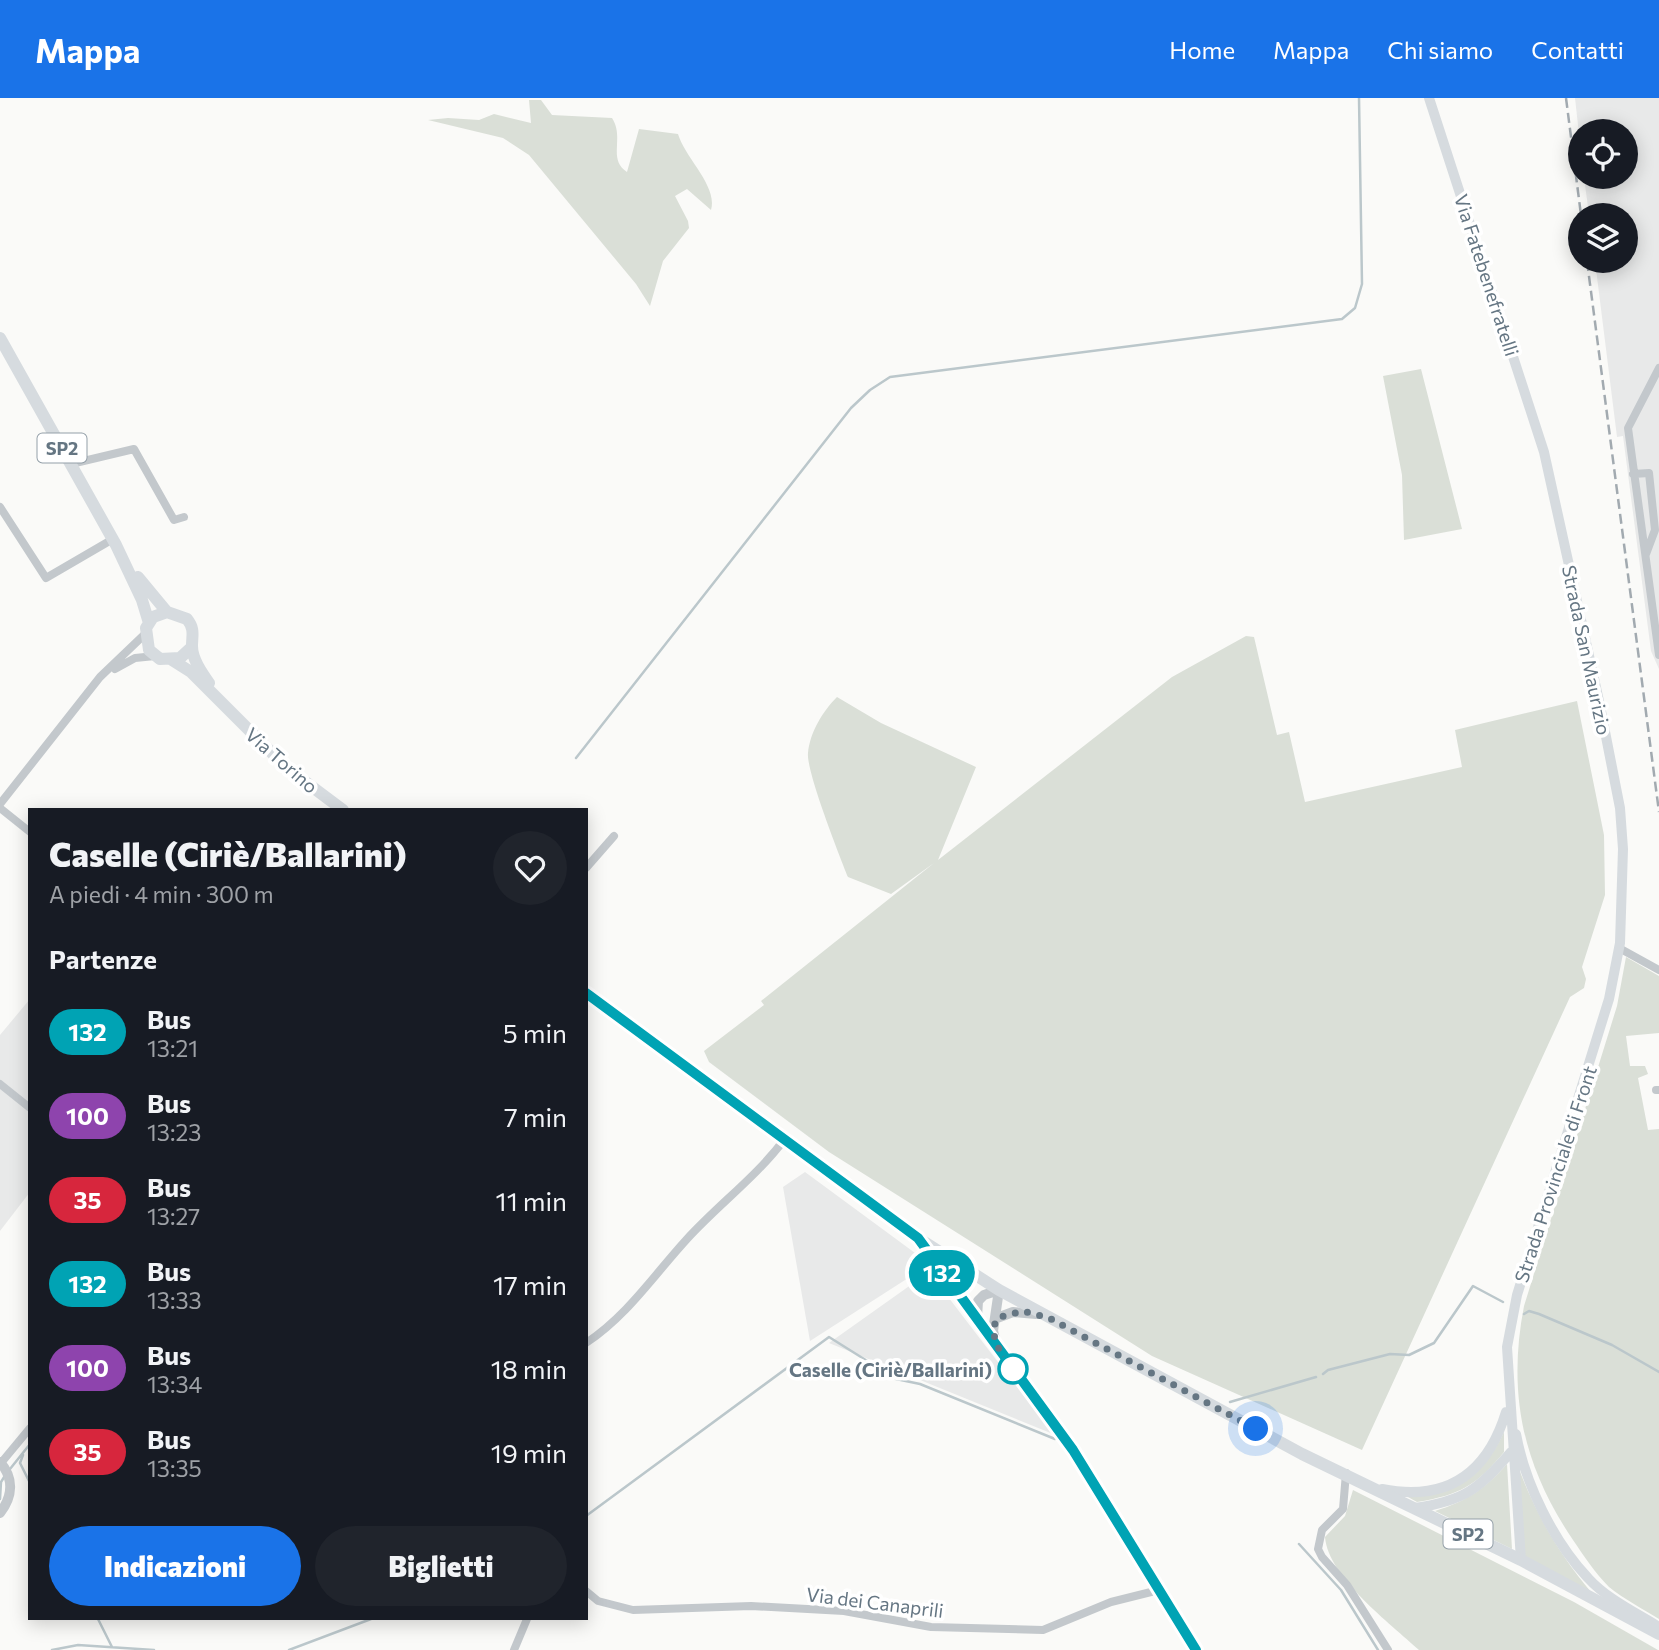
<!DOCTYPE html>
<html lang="it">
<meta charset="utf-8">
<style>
body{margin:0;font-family:Commissioner,sans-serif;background:#20242c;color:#f1f3f6;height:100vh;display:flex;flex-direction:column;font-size:26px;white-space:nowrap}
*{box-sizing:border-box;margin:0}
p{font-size:23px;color:#9ea1a6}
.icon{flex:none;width:38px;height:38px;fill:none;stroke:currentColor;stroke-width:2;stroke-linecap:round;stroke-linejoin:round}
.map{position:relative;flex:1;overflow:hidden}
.drawer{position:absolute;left:28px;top:710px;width:560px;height:812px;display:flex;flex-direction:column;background:#171b24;border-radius:0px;box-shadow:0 4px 18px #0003}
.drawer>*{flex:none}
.badge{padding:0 14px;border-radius:23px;font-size:24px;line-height:46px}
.buttons{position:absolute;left:1568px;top:21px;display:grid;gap:14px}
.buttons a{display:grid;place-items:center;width:70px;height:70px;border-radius:50%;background:#171b24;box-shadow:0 4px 18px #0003;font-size:35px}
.you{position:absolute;width:35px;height:35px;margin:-18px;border:5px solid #fff;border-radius:50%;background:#1a73e8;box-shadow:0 0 0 10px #1a73e833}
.map>.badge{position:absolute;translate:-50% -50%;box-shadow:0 0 0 4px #fff}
h2{padding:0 21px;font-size:26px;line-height:63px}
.round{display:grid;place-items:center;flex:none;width:74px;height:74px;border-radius:37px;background:#20242c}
.head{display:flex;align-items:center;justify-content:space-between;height:119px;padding:0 21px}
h1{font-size:33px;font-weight:800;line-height:52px}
.cta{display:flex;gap:14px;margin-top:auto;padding:14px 21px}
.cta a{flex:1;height:80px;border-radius:42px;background:#1a73e8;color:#fff;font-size:28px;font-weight:800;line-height:80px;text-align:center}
.cta a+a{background:#20242c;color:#f1f3f6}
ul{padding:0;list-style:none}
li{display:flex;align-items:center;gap:21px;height:84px;padding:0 21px}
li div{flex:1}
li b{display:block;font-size:26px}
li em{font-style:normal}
li .badge{min-width:77px;font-weight:700;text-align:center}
header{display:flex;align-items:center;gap:42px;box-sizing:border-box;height:98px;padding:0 35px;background:#1a73e8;color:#fff}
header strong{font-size:33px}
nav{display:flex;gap:38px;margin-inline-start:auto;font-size:24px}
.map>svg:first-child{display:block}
</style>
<header>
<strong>Mappa</strong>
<nav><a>Home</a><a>Mappa</a><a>Chi siamo</a><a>Contatti</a></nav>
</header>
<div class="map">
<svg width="1659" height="1552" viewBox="0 0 1659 1552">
<rect width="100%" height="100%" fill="#fafaf8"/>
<path fill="#e8e9e9" d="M1575,0H1659V571L1651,553L1623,338L1617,339L1595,163H1626V117H1589L1584,79H1626V33H1580V45Z
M30,901V1094L0,1133V937Z
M805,1074L930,1166L810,1243L783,1089Z
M929,1174L1053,1336L829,1245Z"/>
<path fill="#dadfd7" d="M529,2H541L552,17L612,20C625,40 607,61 627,74L639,31L678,36C685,60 718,88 711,112L687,91L675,98L688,123L689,130L663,163L650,208L636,186L529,57L503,40L428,22L448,20L479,22L494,16L531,25Z
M1421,271L1462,431L1404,442L1402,377L1383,278Z
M1246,538L1254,539L1277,637L1289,634L1305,704L1462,669L1455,632L1577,603L1604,737L1605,797L1582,869L1586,881L1584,890L1570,899L1362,1352L1152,1258L829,1054L709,964L704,953L764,907L761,903L934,765L891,796L848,779C840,759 806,673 808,655C810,634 823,613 837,599L881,625L976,669L938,762L1172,579Z
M1626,859L1659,878V935L1626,938L1630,968H1645L1648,976L1638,980L1648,1032L1659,1031V1521C1643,1511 1624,1501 1609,1489C1595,1475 1584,1458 1573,1442C1523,1368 1507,1296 1524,1208L1617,908Z
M1504,1334V1354C1477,1387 1460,1397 1417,1404L1408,1399C1459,1394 1482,1380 1504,1334Z
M1507,1366L1512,1451L1435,1413C1467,1403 1485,1391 1507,1366Z
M1517,1366C1535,1414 1558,1455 1591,1494L1525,1459Z
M1353,1392L1574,1504L1658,1552H1419C1391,1526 1328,1479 1325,1439L1345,1418Z"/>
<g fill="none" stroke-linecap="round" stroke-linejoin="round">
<path stroke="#bbc7cb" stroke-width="2.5" d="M576,660L851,310L870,292L890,279L1342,221L1355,210L1362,186L1359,0
M1524,1216L1529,1213L1539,1216L1612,1247L1659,1274
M1323,1276L1328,1272L1390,1256L1409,1257L1434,1245L1473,1188L1503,1204
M1230,1304L1316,1279
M23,1357L20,1365L30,1385
M10,1371L30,1346
M0,1401L1,1384L6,1376
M586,1418L829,1239L896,1281L920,1286L1055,1341
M1299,1446L1341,1492L1378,1552
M98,1521L112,1549
M52,1552L78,1547L154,1552
M289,1552L371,1521"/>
<path stroke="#c3c8cc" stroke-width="8" d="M1659,270L1628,330L1659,557
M71,366L134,351L174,422L184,419
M1633,376L1649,375L1655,432L1646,456
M0,409L46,480L113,441
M115,571L135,560L155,558
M0,706L100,579L145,536
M0,710L30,734
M586,770L614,738
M1619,850L1659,872
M0,986L30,1010
M1656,992H1659
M586,1245C627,1218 654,1177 687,1141C718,1107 756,1079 784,1042
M1,1365L30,1330
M1346,1375L1343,1411L1322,1432L1318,1451L1322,1459L1347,1487L1388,1552
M586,1493L598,1503L633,1512L751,1508L844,1513L931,1529L1043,1532L1111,1504L1159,1492
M514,1552L527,1521"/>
<path stroke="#c3c8cc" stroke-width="10" d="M920,1144L1073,1352L1196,1552
M977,1220L978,1203L984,1197L999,1192L993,1233L996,1245
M997,1220L1013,1214L1036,1216
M0,1364C14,1380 13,1398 0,1415"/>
<path stroke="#d6dbdf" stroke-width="10" d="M1429,0L1544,354L1599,603L1620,710L1623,751L1620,845L1609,901L1517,1197L1507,1249L1521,1462
M1516,1336C1525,1385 1553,1443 1588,1480C1607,1501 1635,1514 1659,1529
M1382,1391C1447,1404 1487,1376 1506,1314
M1415,1410C1464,1403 1479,1391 1511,1354"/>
<path stroke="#d6dbdf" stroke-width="12" d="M0,240L116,447L142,502L149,525
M138,479L167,514
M192,549L180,560L160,561L149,552L146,530L153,519L167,514L187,521C195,531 192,537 192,548C192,561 202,575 209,585
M172,562L191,574L287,670L343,712
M586,896L918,1140L999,1192L1302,1356L1521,1462L1659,1536"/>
<path stroke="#a2aab0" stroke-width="2.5" stroke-dasharray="10 5" stroke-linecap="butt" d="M1566,0L1581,117
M1587,163L1659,714"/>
</g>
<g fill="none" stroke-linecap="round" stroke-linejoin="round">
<g stroke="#fff" stroke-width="16">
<path id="line" d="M586,895L918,1140L1073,1352L1196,1552"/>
</g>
<use href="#line" stroke="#00a3b4" stroke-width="10"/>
<path stroke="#657683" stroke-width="7" stroke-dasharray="0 12.6" d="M1013,1271C1001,1256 988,1239 997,1220L1023,1213L1049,1220L1256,1331"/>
</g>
<circle fill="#fff" stroke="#00a3b4" stroke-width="3.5" cx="1013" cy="1271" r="14"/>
<g text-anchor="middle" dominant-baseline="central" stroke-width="7" stroke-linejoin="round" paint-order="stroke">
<g fill="#fff" stroke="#939fa8" stroke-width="2">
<rect x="37.5" y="335.5" width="49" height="29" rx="5"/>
<rect x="1443.5" y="1421.5" width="49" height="29" rx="5"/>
</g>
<g font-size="18" font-weight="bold" fill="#657683">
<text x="62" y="350">SP2</text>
<text x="1468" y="1436">SP2</text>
</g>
<g font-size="19" fill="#657683" stroke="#fff">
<text transform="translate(1487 177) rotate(72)">Via Fatebenefratelli</text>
<text transform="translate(1587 552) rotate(78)">Strada San Maurizio</text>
<text transform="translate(282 662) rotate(41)">Via Torino</text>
<text transform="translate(1555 1076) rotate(-72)">Strada Provinciale di Front</text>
<text transform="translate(875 1504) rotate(7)">Via dei Canaprili</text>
</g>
<g font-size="19" font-weight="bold" fill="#657683" stroke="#fff" text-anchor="end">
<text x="992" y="1271">Caselle (Ciriè/Ballarini)</text>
</g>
</g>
</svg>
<div class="buttons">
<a><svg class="icon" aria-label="locate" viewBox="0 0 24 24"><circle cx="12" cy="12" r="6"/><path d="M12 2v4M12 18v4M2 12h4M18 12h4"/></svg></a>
<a><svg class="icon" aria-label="layers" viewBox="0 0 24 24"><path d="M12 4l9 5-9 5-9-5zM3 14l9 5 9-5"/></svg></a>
</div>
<div class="you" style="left:1256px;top:1331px"></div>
<b class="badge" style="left:942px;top:1175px;background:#00a3b4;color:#fff">132</b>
<section class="drawer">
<div class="head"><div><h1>Caselle (Ciriè/Ballarini)</h1><p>A piedi · 4 min · 300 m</p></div><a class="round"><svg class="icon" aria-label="heart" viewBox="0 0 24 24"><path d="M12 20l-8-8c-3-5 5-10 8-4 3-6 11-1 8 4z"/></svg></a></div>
<h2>Partenze</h2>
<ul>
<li><span class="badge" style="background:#00a3b4;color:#fff">132</span><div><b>Bus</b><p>13:21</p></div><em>5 min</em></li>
<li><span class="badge" style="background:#8e44ad;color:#fff">100</span><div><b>Bus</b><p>13:23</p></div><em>7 min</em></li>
<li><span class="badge" style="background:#d7263d;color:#fff">35</span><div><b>Bus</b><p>13:27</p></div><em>11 min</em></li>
<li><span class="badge" style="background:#00a3b4;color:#fff">132</span><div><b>Bus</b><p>13:33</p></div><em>17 min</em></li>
<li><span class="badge" style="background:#8e44ad;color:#fff">100</span><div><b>Bus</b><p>13:34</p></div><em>18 min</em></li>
<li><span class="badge" style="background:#d7263d;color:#fff">35</span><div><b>Bus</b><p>13:35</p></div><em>19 min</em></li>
</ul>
<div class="cta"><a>Indicazioni</a><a>Biglietti</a></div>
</section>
</div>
